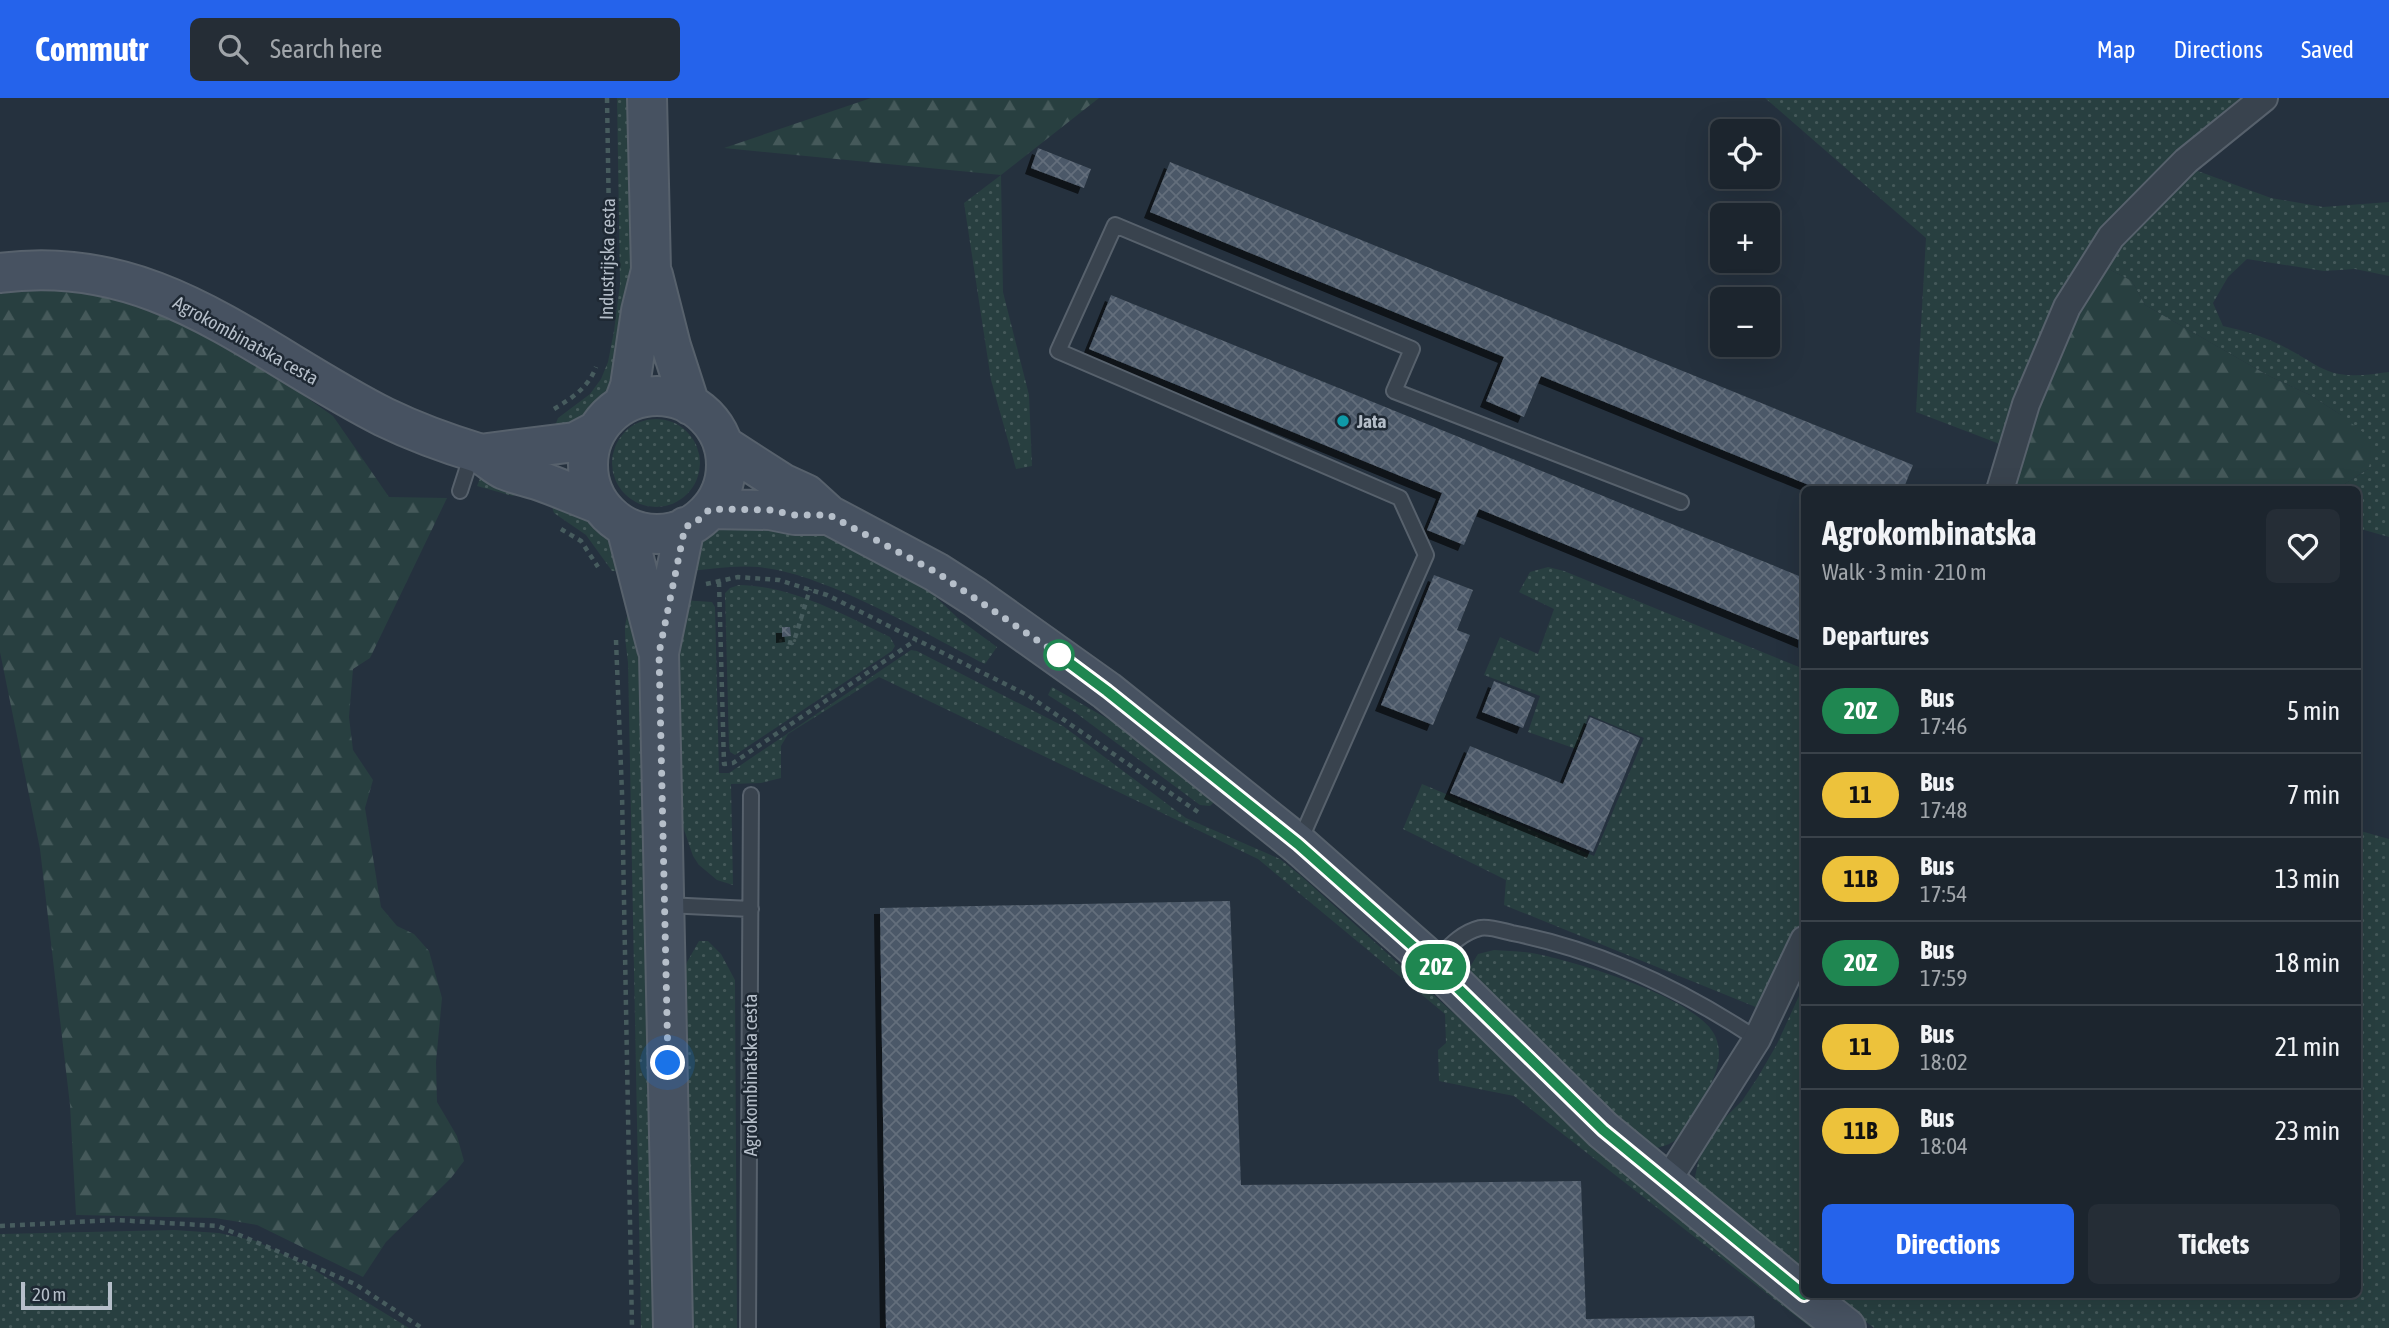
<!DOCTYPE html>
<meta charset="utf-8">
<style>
body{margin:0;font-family:"Asap Condensed",sans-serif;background:#252d36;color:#f1f3f6;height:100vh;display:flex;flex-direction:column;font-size:26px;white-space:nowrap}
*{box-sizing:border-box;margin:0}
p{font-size:23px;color:#a0a5aa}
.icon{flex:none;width:38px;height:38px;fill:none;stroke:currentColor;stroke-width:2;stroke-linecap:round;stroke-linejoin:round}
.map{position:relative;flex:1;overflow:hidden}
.sheet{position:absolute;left:1801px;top:388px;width:560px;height:812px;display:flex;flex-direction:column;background:#1c252e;border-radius:10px;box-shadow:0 7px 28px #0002,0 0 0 2px #3a424a}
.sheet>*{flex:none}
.badge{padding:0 14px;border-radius:23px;font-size:24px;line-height:46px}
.buttons{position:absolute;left:1710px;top:21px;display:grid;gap:14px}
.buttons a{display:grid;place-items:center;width:70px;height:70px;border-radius:10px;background:#1c252e;box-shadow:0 7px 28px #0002,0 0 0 2px #3a424a;font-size:35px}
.scale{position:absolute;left:21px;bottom:18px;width:91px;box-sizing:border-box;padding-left:7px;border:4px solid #b5bec9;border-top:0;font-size:19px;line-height:24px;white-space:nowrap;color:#b5bec9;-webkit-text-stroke:5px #1e2833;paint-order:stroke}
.you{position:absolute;width:35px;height:35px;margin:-18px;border:5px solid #fff;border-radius:50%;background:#1a73e8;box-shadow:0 0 0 10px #1a73e833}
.map>.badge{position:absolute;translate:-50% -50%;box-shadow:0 0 0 4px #fff}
h2{padding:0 21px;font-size:26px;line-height:63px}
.round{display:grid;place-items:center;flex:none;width:74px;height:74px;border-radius:10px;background:#252d36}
.summary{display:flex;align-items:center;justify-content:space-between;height:119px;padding:0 21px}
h1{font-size:33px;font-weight:700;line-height:52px}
.cta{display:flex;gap:14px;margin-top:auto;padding:14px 21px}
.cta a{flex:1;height:80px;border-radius:10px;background:#2563eb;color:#fff;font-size:28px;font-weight:700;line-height:80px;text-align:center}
.cta a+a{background:#252d36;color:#f1f3f6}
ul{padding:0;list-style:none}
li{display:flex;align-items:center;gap:21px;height:84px;padding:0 21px;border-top:2px solid #3a424a}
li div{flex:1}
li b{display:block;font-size:26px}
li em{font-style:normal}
li .badge{min-width:77px;font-weight:700;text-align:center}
header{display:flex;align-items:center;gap:42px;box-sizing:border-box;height:98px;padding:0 35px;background:#2563eb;color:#fff}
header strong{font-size:33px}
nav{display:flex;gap:38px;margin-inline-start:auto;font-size:24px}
.search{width:490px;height:63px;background:#252d36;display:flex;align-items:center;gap:18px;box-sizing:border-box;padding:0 24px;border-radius:10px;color:#a0a5aa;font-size:26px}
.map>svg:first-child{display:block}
</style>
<header>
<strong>Commutr</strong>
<div class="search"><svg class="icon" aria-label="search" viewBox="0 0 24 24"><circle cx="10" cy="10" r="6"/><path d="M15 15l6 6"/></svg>Search here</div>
<nav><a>Map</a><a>Directions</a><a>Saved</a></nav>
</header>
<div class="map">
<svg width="2389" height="1230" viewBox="0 0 2389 1230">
<defs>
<pattern id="grass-dots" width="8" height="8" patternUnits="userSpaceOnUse" patternTransform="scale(1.75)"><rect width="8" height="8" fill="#283f40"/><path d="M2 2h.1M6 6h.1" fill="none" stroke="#45595a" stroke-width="1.8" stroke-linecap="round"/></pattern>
<pattern id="forest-firs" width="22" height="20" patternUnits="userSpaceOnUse" patternTransform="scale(1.75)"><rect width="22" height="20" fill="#283f40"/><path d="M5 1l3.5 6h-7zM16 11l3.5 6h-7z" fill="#45595a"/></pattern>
<pattern id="building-cross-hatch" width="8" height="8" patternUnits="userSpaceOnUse" patternTransform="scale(1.75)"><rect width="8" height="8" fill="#4b5867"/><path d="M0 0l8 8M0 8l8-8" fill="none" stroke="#636e7b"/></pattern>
<filter id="shadow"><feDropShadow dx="-6" dy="6" stdDeviation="0" flood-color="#0009"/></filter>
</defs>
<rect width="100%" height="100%" fill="#25313e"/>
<path fill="url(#grass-dots)" d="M617,0H632L635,160L613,290L586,321L570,331L555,328L558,320L590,296L601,281L608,264L614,233L620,186Z
M1765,0H2248L2158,72L2127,105L2005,348L1916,314L1926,140Z
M2195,72L2271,100L2323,109L2389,104V178L2355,171L2324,173L2247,161L2228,179L2213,205L2223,228C2246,233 2269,240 2290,252C2306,260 2321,273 2339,276C2356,279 2373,276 2389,274V439L2357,430V392H2340L2343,387L2368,371L2341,317L2310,297L2269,278L2145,207L2132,183L2101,167L2154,107Z
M1001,77L1003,194L1029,297L1032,368L1016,371L991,282L964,105Z
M612 365a44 44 0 1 1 88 0a44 44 0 1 1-88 0Z
M483,373L520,394L513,398L477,388Z
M549,399C588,420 609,428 624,473H612L586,437L554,415Z
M725,426L819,435L867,455L920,484L960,522L997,549L985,566C923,535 826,475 758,469C735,467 711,471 688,473C698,445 698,439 725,426Z
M1548,469L1564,473L1804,571V819L1763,912L1504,807L1506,782L1403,731L1422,686L1594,758L1644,640L1589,617L1576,651L1528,634L1540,598L1484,577L1500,539L1538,556L1554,511L1519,494L1530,474Z
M739,487C793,488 842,516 890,539L895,548L892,553L735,657L730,654L729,649L725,495L730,490Z
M682,502L712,504L715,509L719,675H729L911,552L917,553L1063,628L1186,720L1280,761L1300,777L1458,919L1606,1061L1815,1230H1811L1514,998L1439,983L1438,952L1446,945L1445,916L1258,761L879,579L788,636L781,648V680L761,685L731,686L733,787L717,782L699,767L693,758L681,723L676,556Z
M634,505L642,544L656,1230H641L628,565C626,543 620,524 634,505Z
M1052,589L1136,637L1217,701L1210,708L1200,707L1076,615L1048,597Z
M2357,732L2389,741V1230H1874L1831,1197H2357Z
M699,843H708L721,856L735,882L737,1230H689L683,880L687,864Z
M1494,852C1508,853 1523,853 1537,856C1577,864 1702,901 1716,940C1725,964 1712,985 1700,1005C1685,1031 1682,1048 1649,1051L1471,882L1470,869L1478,856Z
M1804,887V1177L1705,1095L1695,1079L1703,1041L1742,1003L1758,979L1777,946Z
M174,1132L219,1135L256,1143L311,1170L409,1230H0V1136Z"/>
<path fill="url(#forest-firs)" d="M871,0H1099L1001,77L724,50Z
M2101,167L2132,183L2145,207L2269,278L2310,297L2341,317L2368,338L2373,357L2368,371L2343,387L2340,392H2009L2044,281Z
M42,186L148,204L226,243L333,318L389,399L447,400L370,560L353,571L349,619L353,652L373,682L365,710L381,809L397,828L414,836L429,853L442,900L436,964L437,1004L457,1038L464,1063L451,1080L386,1144L363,1179L257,1127L215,1120L76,1117L70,1007L40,751L0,554V188Z"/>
<path fill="url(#building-cross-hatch)" filter="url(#shadow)" d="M1038,50L1091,71L1084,90L1031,70Z
M1170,64L1913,367L1903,392H1821L1541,278L1524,319L1486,303L1504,259L1150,114Z
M1111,197L1804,480V544L1479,411L1464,447L1427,432L1442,395L1089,251Z
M1434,477L1473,492L1457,532L1470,537L1433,627L1381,607Z
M782,529H790L791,538L782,539Z
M1494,583L1535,600L1523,630L1482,614Z
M1590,619L1640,640L1593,754L1450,695L1470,648L1563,686Z
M1230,803L1241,1087L1581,1083L1586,1221L1754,1218L1755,1230H886L880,810Z"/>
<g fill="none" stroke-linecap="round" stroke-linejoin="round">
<g stroke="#57616c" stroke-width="18">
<path id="lane" d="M460,393L472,356
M1299,745L1426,457L1400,400L1058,253L1115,127L1412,251L1394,293L1681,404
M666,807L751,811
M1434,864C1448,850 1460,835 1480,830C1489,828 1503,833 1512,835C1600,852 1683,892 1757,941
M748,1230L751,697"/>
</g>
<g stroke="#57616c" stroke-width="30">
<path id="street" d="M2000,392L2026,306L2067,209L2111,139L2186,63L2264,0
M1666,1085L1757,941L1804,842"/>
</g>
<g stroke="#57616c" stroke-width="42">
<path id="secondary" d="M0,175C157,154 255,254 384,319C415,334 445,345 478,355C488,359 495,368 505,372C516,377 529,379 540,383C560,390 580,399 599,406
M653,177L671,248L690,307
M588 367a69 69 0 1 1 138 0a69 69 0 1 1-138 0Z
M623,307L630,288L641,213L651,172L647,0
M723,347L782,385L806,396L829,417L936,474L975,499L1107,593L1298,746L1433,865L1603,1032L1804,1197
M480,356L575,344L596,333
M710,411L770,412L795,417H829
M626,429L657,550
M1804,1197L1846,1230
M673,1230L659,555L685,429"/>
</g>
<path stroke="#475c5e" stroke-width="4.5" stroke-dasharray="5 5" stroke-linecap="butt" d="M607,0L610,185
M554,311C572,300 588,290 596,269
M561,431L581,443L598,469
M719,484L724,666L733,665L916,542
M706,486L738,479L779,482L827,497L1029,598L1198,714
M616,542L622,695L632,1230
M788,544L792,545L795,540L810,491
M0,1128L115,1122L218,1128L355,1186L422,1230"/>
<use href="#lane" stroke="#39434e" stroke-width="14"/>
<use href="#street" stroke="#39434e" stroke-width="26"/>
<use href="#secondary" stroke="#475261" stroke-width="38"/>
</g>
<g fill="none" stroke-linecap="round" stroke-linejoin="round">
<g stroke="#fff" stroke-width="16">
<path id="line" d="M1056,555L1107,593L1298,746L1433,866L1603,1032L1804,1197"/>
</g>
<use href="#line" stroke="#1f8751" stroke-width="10"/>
<path stroke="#b5bec9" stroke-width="7" stroke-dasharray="0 12.6" d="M668,965L659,555L685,429L695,425L710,411L770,412L794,417H829L936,474L1059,557"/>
</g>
<circle fill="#0f9aa8" stroke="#1e2833" stroke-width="2.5" cx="1343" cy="323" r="7"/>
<circle fill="#fff" stroke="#1f8751" stroke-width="3.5" cx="1059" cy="557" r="14"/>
<g text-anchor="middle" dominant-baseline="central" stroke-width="5" stroke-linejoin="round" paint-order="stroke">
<g font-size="19" fill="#b5bec9" stroke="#1e2833">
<text transform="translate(607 161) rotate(-89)">Industrijska cesta</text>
<text transform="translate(246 242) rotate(29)">Agrokombinatska cesta</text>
<text transform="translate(750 977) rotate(-90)">Agrokombinatska cesta</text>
</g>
<g font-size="19" font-weight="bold" fill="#b5bec9" stroke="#1e2833" text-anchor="start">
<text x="1357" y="323">Jata</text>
</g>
</g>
</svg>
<div class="buttons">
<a><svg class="icon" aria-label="locate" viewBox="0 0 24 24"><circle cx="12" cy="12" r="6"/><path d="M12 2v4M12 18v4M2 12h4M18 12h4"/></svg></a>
<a>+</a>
<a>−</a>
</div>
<div class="scale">20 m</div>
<div class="you" style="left:668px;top:965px"></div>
<b class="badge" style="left:1436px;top:869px;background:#1f8751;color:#fff">20Z</b>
<section class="sheet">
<div class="summary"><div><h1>Agrokombinatska</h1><p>Walk · 3 min · 210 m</p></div><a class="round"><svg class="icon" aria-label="heart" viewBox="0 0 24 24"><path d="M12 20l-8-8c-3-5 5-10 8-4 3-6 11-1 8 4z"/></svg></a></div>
<h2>Departures</h2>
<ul>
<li><span class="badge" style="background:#1f8751;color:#fff">20Z</span><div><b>Bus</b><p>17:46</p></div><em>5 min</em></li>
<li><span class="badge" style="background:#edc23b;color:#111">11</span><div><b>Bus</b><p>17:48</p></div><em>7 min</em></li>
<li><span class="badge" style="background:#edc23b;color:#111">11B</span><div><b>Bus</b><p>17:54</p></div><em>13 min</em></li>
<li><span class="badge" style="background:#1f8751;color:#fff">20Z</span><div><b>Bus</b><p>17:59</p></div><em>18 min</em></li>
<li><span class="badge" style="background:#edc23b;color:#111">11</span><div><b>Bus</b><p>18:02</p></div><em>21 min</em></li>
<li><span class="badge" style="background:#edc23b;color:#111">11B</span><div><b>Bus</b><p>18:04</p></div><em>23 min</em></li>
</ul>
<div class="cta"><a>Directions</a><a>Tickets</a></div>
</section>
</div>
